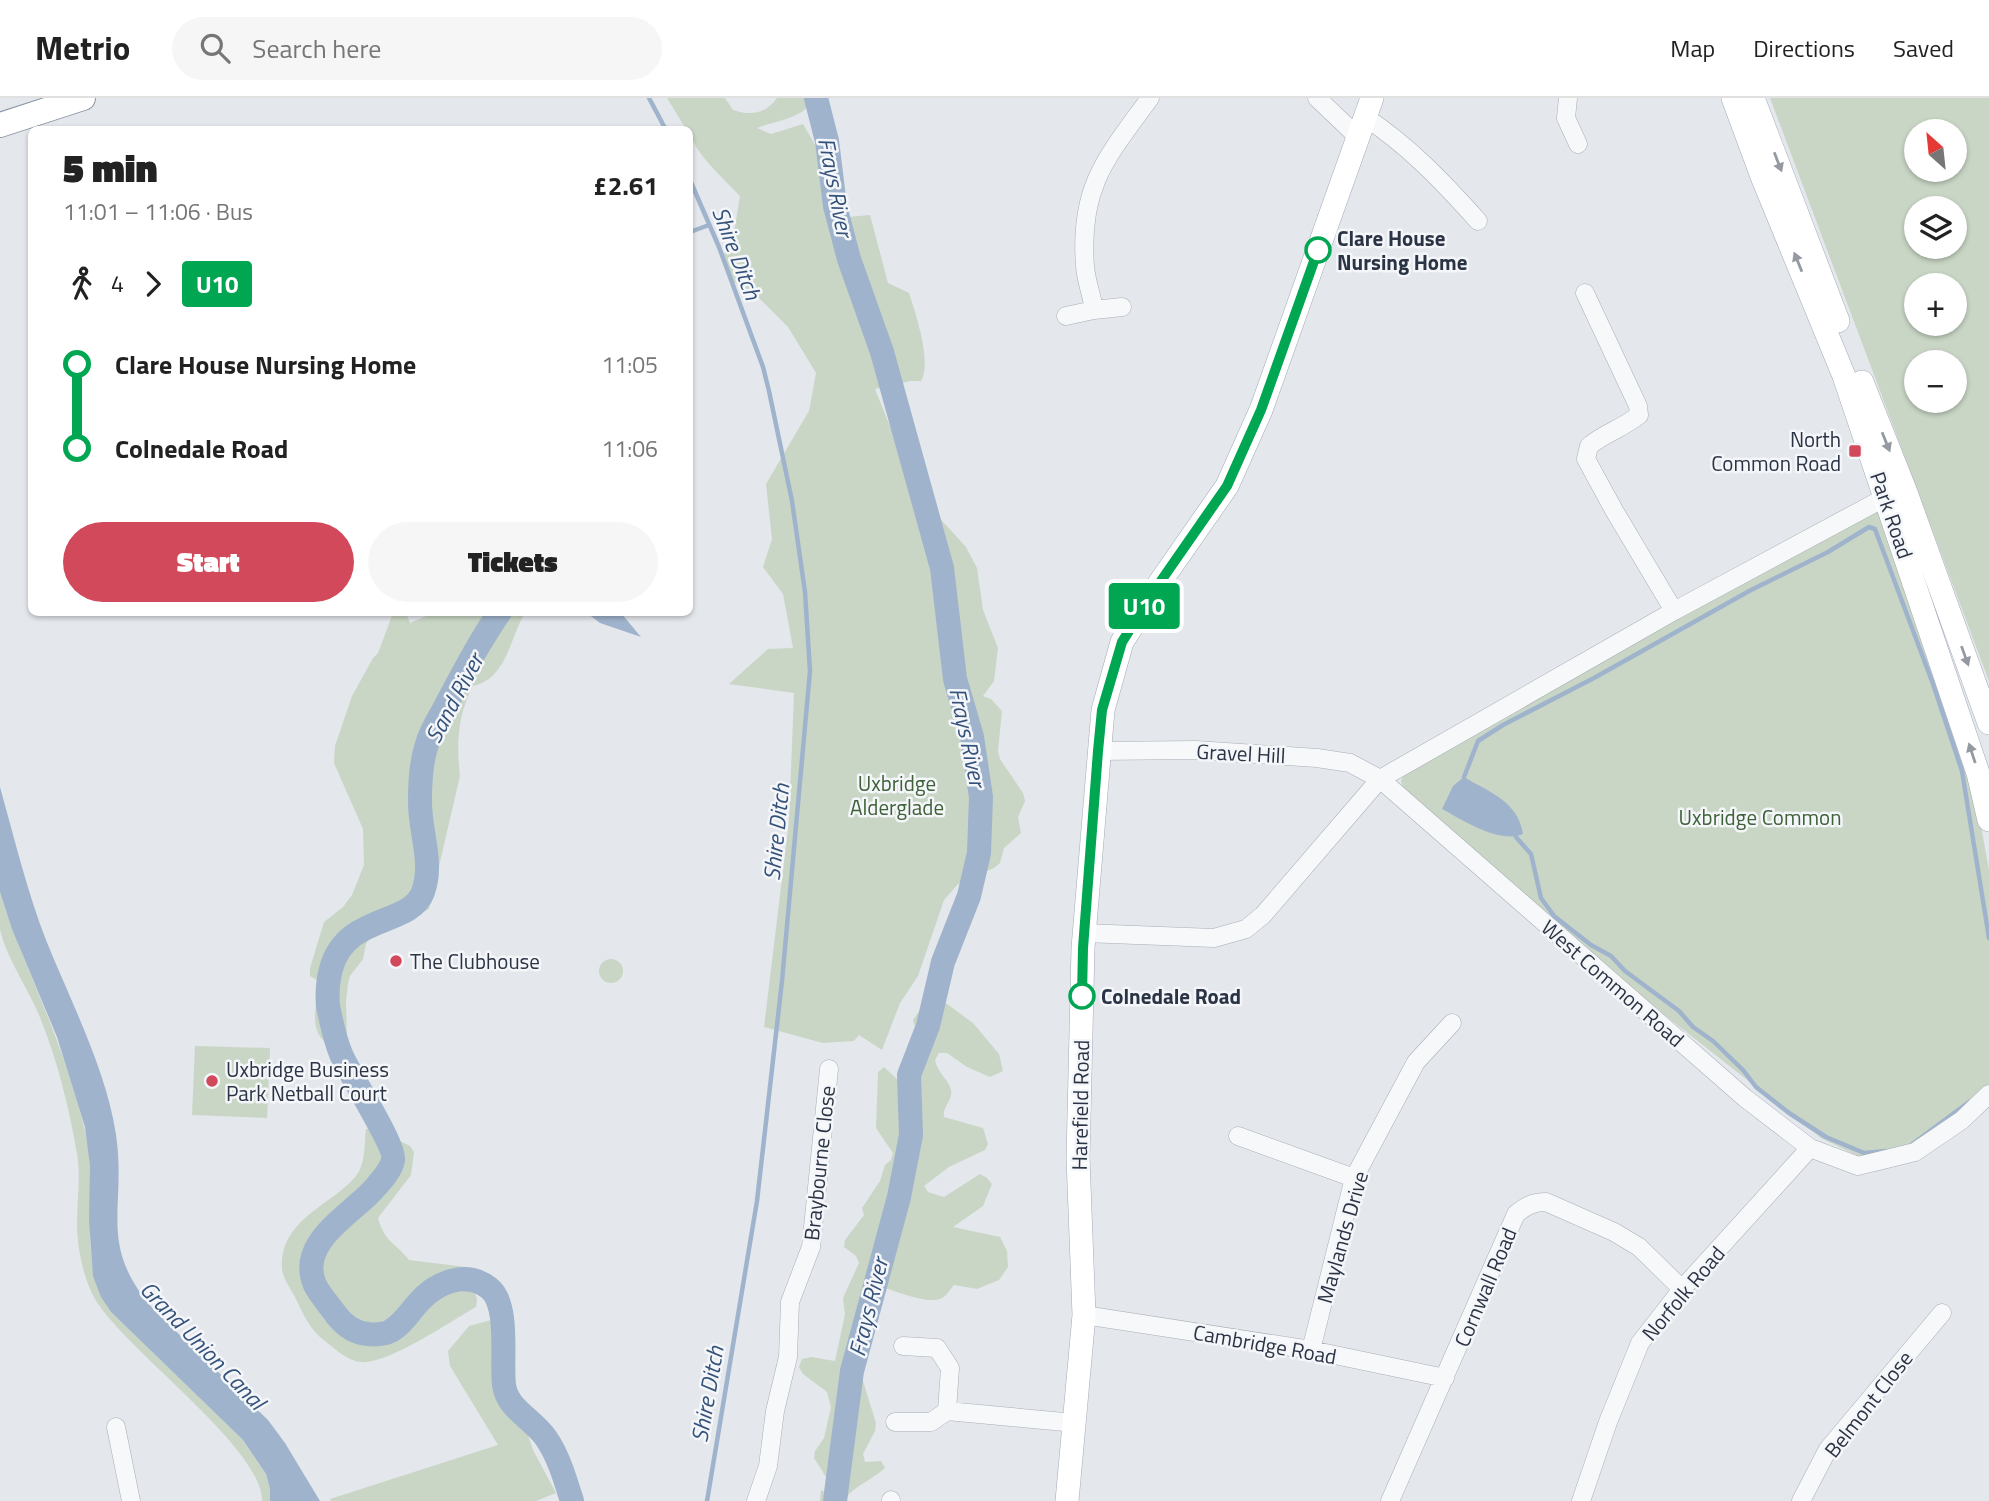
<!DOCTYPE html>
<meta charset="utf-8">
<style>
body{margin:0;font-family:"Titillium Web",sans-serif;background:#f6f6f6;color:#222;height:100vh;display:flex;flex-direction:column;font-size:26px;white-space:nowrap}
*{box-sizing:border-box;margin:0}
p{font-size:23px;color:#767676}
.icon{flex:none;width:38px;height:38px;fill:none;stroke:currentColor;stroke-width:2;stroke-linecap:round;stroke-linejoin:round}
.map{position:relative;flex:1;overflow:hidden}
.drawer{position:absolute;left:28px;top:28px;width:665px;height:490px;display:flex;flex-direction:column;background:#fff;border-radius:10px;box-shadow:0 2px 5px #0004}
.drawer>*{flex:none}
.badge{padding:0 14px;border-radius:5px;font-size:24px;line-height:46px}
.needle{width:46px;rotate:333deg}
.tools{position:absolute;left:1904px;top:21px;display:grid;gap:14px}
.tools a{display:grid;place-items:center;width:63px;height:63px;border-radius:50%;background:#fff;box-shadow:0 2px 5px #0004;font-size:35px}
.map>.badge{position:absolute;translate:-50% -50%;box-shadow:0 0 0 4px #fff}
.legs{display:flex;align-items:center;gap:10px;height:77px;padding:0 35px;font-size:23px}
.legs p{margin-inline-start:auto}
.overview{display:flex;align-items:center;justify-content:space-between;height:119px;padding:0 35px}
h1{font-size:38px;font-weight:800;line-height:52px}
.primary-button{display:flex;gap:14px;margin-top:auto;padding:14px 35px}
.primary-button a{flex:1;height:80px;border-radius:42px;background:#d1495b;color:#fff;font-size:28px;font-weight:800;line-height:80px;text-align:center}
.primary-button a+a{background:#f6f6f6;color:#222}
ul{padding:0 35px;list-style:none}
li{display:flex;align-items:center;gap:24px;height:84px;font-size:26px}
li i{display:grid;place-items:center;width:10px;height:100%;margin:0 9px;background:currentColor}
li i::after{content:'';width:18px;height:18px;margin:-9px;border:5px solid;border-radius:50%;background:#fff}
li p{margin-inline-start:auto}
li:first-child i{background:linear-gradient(#0000 50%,currentColor 0)}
li:last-child i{background:linear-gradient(currentColor 50%,#0000 0)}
header{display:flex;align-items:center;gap:42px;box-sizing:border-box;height:98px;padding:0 35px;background:#fff;border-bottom:2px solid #e0e0e0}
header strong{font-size:33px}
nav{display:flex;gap:38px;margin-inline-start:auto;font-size:24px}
.search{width:490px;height:63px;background:#f6f6f6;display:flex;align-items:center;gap:18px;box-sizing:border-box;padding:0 24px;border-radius:38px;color:#767676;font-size:26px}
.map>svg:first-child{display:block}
</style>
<header>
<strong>Metrio</strong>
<div class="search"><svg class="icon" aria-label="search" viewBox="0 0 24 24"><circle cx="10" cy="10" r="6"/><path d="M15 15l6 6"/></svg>Search here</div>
<nav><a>Map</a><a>Directions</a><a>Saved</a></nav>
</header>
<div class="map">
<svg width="1989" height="1403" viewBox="0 0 1989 1403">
<rect width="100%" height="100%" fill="#e4e7ec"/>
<path fill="#c9d6c5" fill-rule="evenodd" d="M667,0H725L733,12C750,18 766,16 777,0H813C807,20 774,23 757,30L771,36L803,26L821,57L823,102L828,121L870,117L888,185L909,195C916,216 932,265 921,283H911L875,291L898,348L934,414L966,449L977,470L983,512L998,550L994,583L983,598L991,601L1002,613L998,653L1000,661L1023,695L1025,703L1018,719L1021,735L1004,750L1000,765L994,770L958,786L944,802L918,878L900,905L882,952L859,937L854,943L823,945L764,929L789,723L794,595L729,586L768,551L793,550L783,496L763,469L772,441L766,386L809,313L816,275L788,229L759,200L730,181L722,160L734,135L740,98C726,83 690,51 690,32L686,31Z
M1770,0H1989V583ZM1916,33H1955V72H1916ZM1916,110H1955V149H1916ZM1916,187H1955V226H1916ZM1916,264H1955V303H1916Z
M1876,414L1884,417L1971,674L1989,772V999L1934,1043L1862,1060L1821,1040L1624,885L1404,694L1401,683L1404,675L1753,478Z
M393,515H406L410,525L433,515H525C510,539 507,581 473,588C458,615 456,647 460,678L429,811L387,834L370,839L366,846L363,861L350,878L348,885L346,903L347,940L326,945C308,931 316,903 322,885L310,878V870L324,824L343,809L352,797L364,767L363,731L334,665L335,648L352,598L373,560L378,555Z
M0,794C21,860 53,923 73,990C81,1016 89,1041 90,1068C93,1119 81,1170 111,1214L243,1342L266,1376L270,1391V1403H262C263,1350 126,1253 95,1201C83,1180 77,1149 77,1125C77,1101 81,1079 77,1056C69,1008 55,952 35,908C25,887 4,853 0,831C0,819 0,806 0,794Z
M599 873a12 12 0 1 1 24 0a12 12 0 1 1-24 0Z
M926,903H943L973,925L999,956L1003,973L990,979L967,969L947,955H939L935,962C937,974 948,981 951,992C953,1003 942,1008 944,1019L983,1030L988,1046L985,1052L949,1069L924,1088L928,1094L944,1099L980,1076L987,1080L992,1086L983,1108L953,1129L1000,1139L1007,1153L1008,1169L999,1182L977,1191L954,1187C950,1191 947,1198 942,1200C930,1207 898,1194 885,1190L864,1231L859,1270L876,1325L875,1333L863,1356L865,1364L881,1363L885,1370C873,1381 859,1386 847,1398V1403H820L821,1392L824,1394L826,1379L814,1360L815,1353L824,1340L831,1309L827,1294L803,1276L799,1269L802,1261L811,1259L835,1263L845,1216L843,1200L859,1165L856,1158L844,1149L845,1142L864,1117L862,1110L880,1083L885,1067L891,1062L893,1055L876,1030L878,974L884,969L901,985C906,982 912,979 915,975C923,963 917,934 913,922Z
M195,948L270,950L267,1020L192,1017Z
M373,1030L410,1048L414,1054L411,1077L378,1120C385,1145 395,1144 409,1162L466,1169L477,1201L476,1209C451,1223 387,1267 361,1264C348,1263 335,1251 325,1243C310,1232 303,1216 295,1199C291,1191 282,1179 282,1170C280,1121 331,1108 356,1078C366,1065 364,1047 366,1031Z
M499,1220L507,1223L505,1255L498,1268L497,1284L528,1337L533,1352L556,1395L536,1403H331L330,1401L498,1347L450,1268L448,1253L469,1228Z"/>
<path fill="#9fb4cc" d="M587,515H621L641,539L600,525Z
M1464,679C1489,694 1518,703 1523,736C1499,746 1463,722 1442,711L1453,688Z
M0,689C14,739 27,793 46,842C70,902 107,973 116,1037C127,1111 96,1147 155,1213L268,1322L285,1345L320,1403H270V1391L266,1376L243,1342L111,1214L101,1199L93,1178L89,1122L90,1068L85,1029L57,939L12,831L0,794Z"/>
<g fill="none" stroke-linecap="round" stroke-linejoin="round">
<path stroke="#9fb4cc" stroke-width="4.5" d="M649,0L666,32
M690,82L719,149L763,269L769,293L792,403L805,494L810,573L782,883L757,1103L707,1403
M690,134L709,127
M1464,679L1478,643L1503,627L1594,580L1751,492L1828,454L1869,429L1875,431L1933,586L1962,673L1989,840
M1516,739L1531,756L1541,800L1554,818L1591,847L1611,858L1625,873L1679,913L1693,929L1713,943L1743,972L1756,989L1789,1015L1826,1039L1857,1052L1864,1055L1886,1053
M1911,1047L1969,1004"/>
<path stroke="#9fb4cc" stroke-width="24" d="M816,0L827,43L835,108L849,161L882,254L942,470L955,581L972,639L981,699L979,755L969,798L943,864L928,928L909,977L911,1037L899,1099L852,1273L835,1403
M500,514C479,544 463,575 446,607C440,619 431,632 427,646C421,664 420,682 420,701C419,733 434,763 423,794C410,829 346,815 331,871C328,882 327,896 328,908C331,923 335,942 341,956C349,976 396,1048 393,1062C391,1073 380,1084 372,1093C349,1118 297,1145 315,1187C320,1197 330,1208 337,1218C345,1228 354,1235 368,1236C373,1237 381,1236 386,1235C400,1230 409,1215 418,1205C436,1184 466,1172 489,1190C510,1206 501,1263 504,1287C507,1311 533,1321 546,1340C559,1359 565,1381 572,1403"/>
<g stroke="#a9aeb7" stroke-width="19">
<path id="minor" d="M1317,0L1358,39
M1568,0L1566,20L1578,46
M1365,19C1409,48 1443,84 1478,123
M1585,195L1638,308L1639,317C1623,330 1605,335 1589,348L1586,361L1615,414L1674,513
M1094,212C1092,197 1086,183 1085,168C1079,89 1106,60 1150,0
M1066,218L1094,212L1122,209
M1098,653L1196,652L1317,660L1350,665L1380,681L1745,1000L1810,1050L1858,1068L1915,1054L1962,1022L1989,996
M1084,835L1214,840L1246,831L1263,817L1380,681L1674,513L1886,399
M1238,1038L1354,1080
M1084,1217L1311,1252L1445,1280
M903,1248L937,1250L950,1270L947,1313L1075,1325
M1311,1252L1354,1080L1416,964L1452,925
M895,1324H931L947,1313
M116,1329L131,1403
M756,1403L768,1368L775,1313L788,1259L790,1204L811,1149L829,971
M891,1403V1402
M1390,1403L1516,1116C1526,1108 1533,1104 1546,1104L1614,1134L1639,1149L1682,1191
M1581,1403L1608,1324L1640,1245L1682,1191L1810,1050
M1801,1403L1828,1351L1942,1215"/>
</g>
<g stroke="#a3abb8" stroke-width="24">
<path id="major" d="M1733,0L1763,81L1844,278L1978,675L1989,722
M1753,0L1838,223
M1862,284L1905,392L1989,625
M1067,1403L1084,1217L1078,1060L1083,850L1103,612L1122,544L1156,490L1227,388L1261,312L1372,0"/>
</g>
<g stroke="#8b94a3" stroke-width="26">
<path id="highway" d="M0,27L83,0"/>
</g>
<use href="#minor" stroke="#f7f8fa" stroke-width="18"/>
<use href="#major" stroke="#fff" stroke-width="23"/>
<use href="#highway" stroke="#fff" stroke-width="24"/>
</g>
<defs><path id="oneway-solid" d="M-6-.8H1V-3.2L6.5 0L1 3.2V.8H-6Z" transform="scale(1.75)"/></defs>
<g fill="#959aa2">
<use href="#oneway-solid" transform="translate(1778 64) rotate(69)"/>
<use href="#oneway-solid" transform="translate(1798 164) rotate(-112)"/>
<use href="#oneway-solid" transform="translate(1886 344) rotate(68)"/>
<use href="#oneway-solid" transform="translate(1965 558) rotate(70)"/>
<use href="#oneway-solid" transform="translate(1972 655) rotate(-108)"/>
</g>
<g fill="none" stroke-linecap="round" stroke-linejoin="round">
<g stroke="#fff" stroke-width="16">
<path id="line-1" d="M1082,898L1083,850L1098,653L1102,612L1122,544L1156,490L1227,388L1261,312L1318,152"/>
</g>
<use href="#line-1" stroke="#00a651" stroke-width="10"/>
</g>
<g fill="#fff" stroke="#00a651" stroke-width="3.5">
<circle cx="1318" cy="152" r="12"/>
<circle cx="1082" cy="898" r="12"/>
</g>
<g fill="#d1495b" stroke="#f4f6f9" stroke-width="2.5">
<rect x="1848" y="346" width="14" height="14" rx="3.5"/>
<circle cx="396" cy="863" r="7"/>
<circle cx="212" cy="983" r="7"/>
</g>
<g text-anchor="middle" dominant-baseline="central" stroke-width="5" stroke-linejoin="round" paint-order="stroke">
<g font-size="21" font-weight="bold" fill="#2b3445" stroke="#f4f6f9" text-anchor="start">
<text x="1337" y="140">Clare House<tspan x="1337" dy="24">Nursing Home</tspan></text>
<text x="1101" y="898">Colnedale Road</text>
</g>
<g font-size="21" fill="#2b3445" stroke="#f4f6f9" text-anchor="start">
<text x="1841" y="341" text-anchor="end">North<tspan x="1841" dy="24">Common Road</tspan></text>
<text x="410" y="863">The Clubhouse</text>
<text x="226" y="971">Uxbridge Business<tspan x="226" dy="24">Park Netball Court</tspan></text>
</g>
<g font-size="21" fill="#2b3445" stroke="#f4f6f9">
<text transform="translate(1892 417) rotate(71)">Park Road</text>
<text transform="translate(1241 655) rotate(3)">Gravel Hill</text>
<text transform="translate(1613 885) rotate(41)">West Common Road</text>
<text transform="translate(1080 1007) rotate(-89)">Harefield Road</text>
<text transform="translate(819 1065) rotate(-84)">Braybourne Close</text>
<text transform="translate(1342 1139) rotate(-74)">Maylands Drive</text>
<text transform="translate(1485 1189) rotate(-67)">Cornwall Road</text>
<text transform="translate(1683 1195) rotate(-50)">Norfolk Road</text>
<text transform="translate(1265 1246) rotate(10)">Cambridge Road</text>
<text transform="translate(1868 1306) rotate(-52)">Belmont Close</text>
</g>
<g font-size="21" fill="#3f6138" stroke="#f4f6f9">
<text x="897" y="685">Uxbridge<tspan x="897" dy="24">Alderglade</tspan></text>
<text x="1760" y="719">Uxbridge Common</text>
</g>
<g font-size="23" font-style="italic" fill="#34527a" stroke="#f4f6f9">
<text transform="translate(836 89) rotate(79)">Frays River</text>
<text transform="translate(737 155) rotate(69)">Shire Ditch</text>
<text transform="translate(454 600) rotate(-62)">Sand River</text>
<text transform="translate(968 639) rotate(78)">Frays River</text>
<text transform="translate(776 734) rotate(-84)">Shire Ditch</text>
<text transform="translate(868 1209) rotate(-76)">Frays River</text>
<text transform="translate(203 1247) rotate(46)">Grand Union Canal</text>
<text transform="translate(707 1296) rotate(-80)">Shire Ditch</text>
</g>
</g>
</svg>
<div class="tools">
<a><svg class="needle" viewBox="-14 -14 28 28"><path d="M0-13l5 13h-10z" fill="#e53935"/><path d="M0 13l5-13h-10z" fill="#767676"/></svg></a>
<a><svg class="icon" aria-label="layers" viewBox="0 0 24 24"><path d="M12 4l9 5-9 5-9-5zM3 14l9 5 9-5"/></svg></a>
<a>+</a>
<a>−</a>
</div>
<b class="badge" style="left:1144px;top:508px;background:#00a651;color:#fff">U10</b>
<section class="drawer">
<div class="overview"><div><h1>5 min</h1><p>11:01 – 11:06 · Bus</p></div><b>£2.61</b></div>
<div class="legs"><svg class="icon" aria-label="walk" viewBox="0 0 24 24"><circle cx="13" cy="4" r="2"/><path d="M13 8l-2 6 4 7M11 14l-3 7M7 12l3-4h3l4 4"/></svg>4<svg class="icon" aria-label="forward" viewBox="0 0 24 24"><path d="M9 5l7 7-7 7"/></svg><b class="badge" style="background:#00a651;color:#fff">U10</b></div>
<ul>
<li><i style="color:#00a651"></i><b>Clare House Nursing Home</b><p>11:05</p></li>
<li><i style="color:#00a651"></i><b>Colnedale Road</b><p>11:06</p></li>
</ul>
<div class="primary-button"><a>Start</a><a>Tickets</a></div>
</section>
</div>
